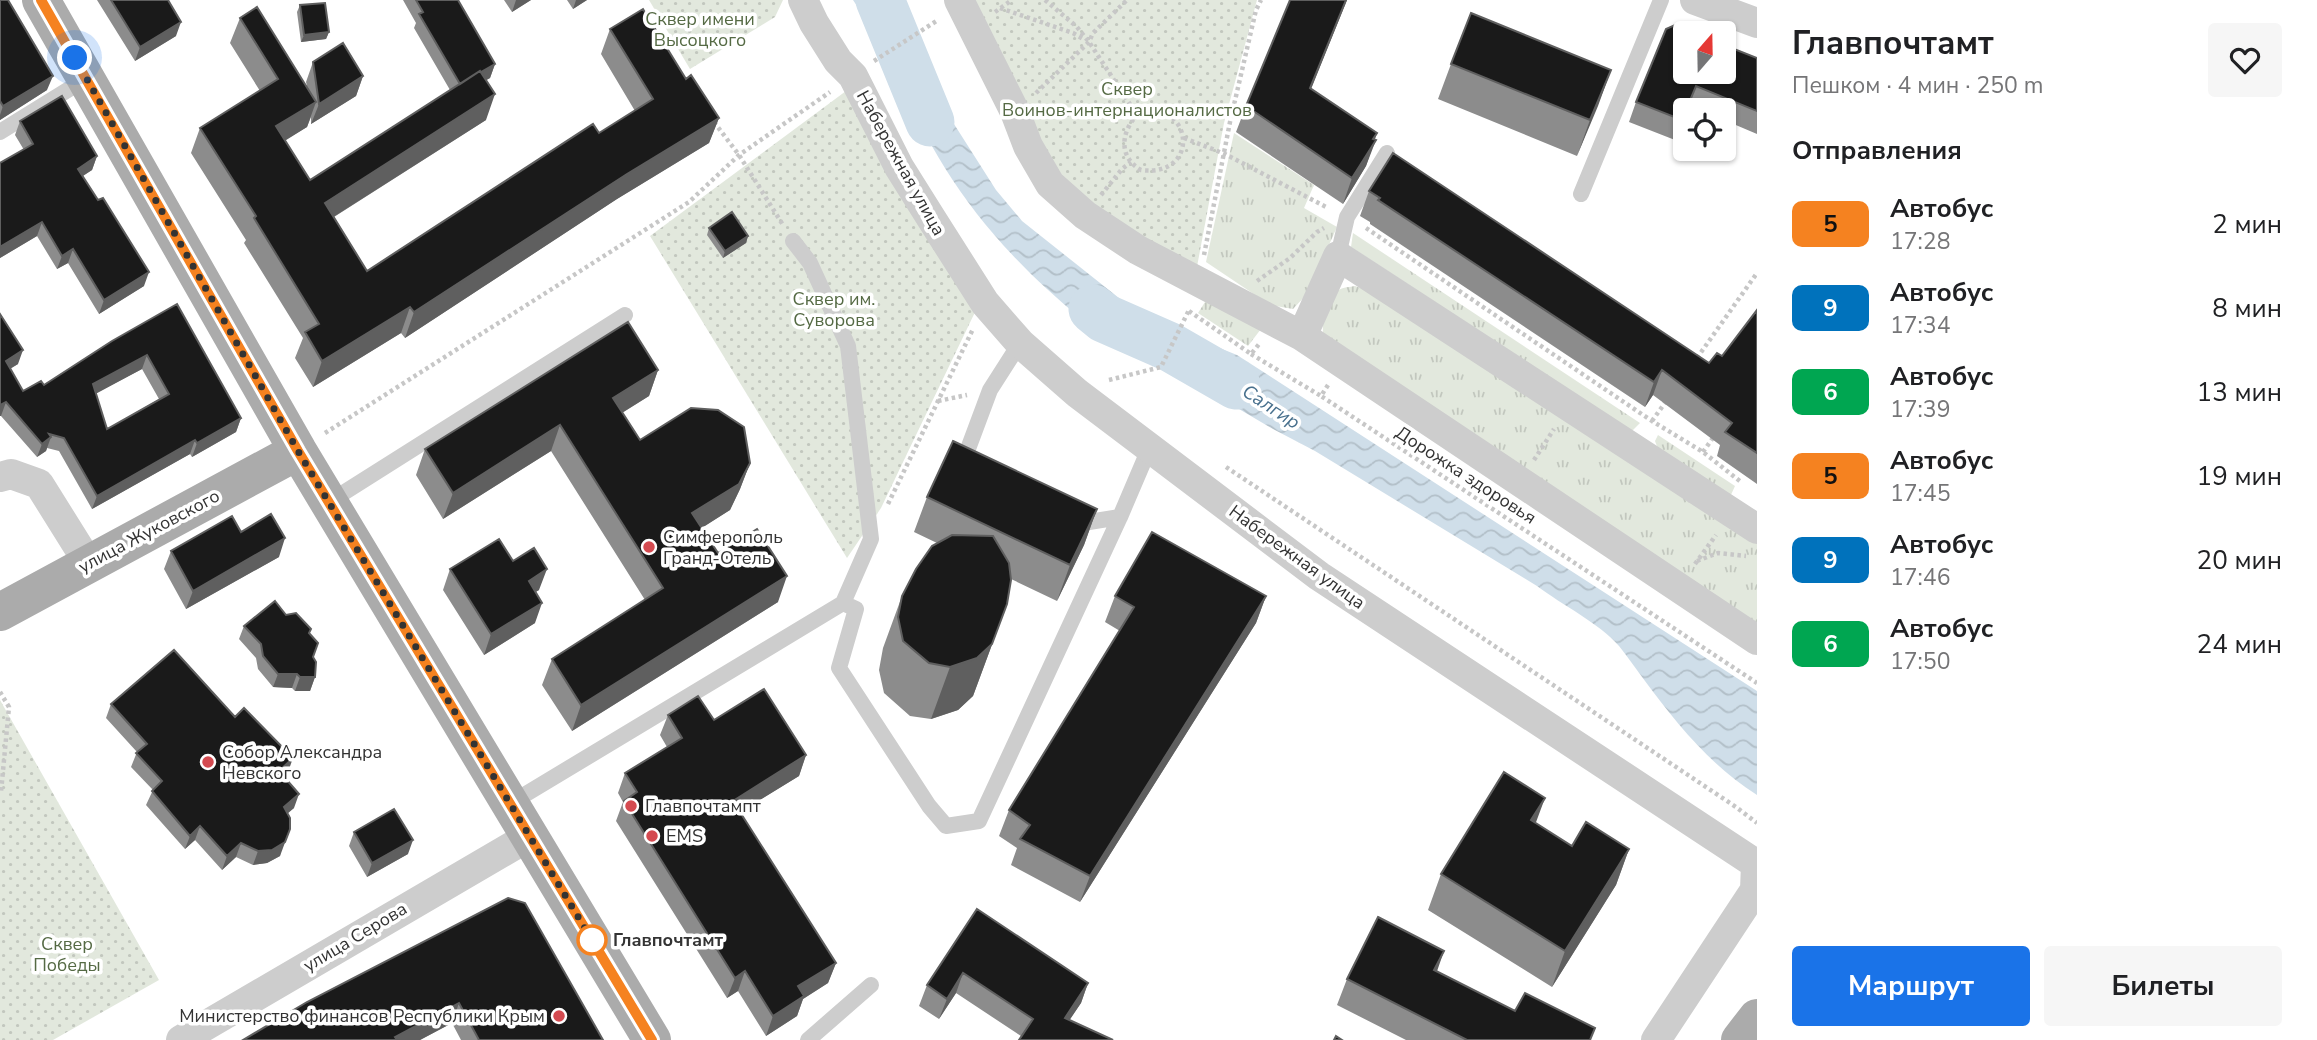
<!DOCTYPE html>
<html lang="ru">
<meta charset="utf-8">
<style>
body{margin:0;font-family:"Nunito Sans",sans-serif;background:#f6f6f6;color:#202124;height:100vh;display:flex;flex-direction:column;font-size:26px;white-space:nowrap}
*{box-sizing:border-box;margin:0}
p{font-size:23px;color:#757577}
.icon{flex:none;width:38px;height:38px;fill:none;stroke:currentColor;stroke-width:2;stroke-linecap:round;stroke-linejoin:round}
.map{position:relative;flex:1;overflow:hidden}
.sheet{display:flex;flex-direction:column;background:#fff;width:560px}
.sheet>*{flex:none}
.badge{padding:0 14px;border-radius:10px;font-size:24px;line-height:46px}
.needle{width:46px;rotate:20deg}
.controls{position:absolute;left:1673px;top:21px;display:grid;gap:14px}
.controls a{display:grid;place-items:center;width:63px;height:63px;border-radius:7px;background:#fff;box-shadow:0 2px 5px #0004;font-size:35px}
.you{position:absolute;width:35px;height:35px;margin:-18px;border:5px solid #fff;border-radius:50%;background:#1a73e8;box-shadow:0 0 0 10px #1a73e833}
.map>.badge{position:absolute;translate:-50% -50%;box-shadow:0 0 0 4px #fff}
h2{padding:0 35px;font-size:26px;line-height:63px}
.round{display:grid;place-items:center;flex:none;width:74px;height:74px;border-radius:7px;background:#f6f6f6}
.headline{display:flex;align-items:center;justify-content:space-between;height:119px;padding:0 35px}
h1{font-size:33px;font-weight:700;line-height:52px}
.cta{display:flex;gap:14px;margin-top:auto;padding:14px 35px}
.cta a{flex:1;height:80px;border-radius:7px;background:#1a73e8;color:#fff;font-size:28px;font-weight:700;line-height:80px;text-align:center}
.cta a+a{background:#f6f6f6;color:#202124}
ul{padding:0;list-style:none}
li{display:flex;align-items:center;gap:21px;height:84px;padding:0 35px}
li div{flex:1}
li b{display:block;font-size:26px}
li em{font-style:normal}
li .badge{min-width:77px;font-weight:700;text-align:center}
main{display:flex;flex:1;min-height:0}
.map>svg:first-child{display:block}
</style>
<main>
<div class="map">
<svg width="1757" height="1040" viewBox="0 0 1757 1040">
<defs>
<pattern id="grass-tufts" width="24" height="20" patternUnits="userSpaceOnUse" patternTransform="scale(1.75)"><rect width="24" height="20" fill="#e2e8dd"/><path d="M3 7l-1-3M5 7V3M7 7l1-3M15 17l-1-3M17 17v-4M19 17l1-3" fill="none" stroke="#c2c7be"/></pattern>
<pattern id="park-dots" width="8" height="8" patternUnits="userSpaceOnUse" patternTransform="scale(1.75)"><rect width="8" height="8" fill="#e2e8dd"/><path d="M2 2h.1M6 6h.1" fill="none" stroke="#c2c7be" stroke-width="1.8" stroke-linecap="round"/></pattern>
<pattern id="water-waves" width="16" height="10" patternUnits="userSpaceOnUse" patternTransform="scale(1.75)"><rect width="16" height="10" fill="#cfdee9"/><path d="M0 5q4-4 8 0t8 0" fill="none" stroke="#b2bfc8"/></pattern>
</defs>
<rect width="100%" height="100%" fill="#fff"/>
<path fill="url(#grass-tufts)" d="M1234,133L1314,185L1304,208L1337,227L1307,294L1293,309L1270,305L1206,262Z
M1353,233L1640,423L1632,431L1351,247Z
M1355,286L1376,293L1757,542V626L1324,337C1320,322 1326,300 1339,290C1343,287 1350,287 1355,286Z
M1212,291L1264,325L1248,346L1198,313Z
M1658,435L1735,486L1730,497L1658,449L1655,441Z"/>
<path fill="url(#park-dots)" d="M649,0H783L775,17L690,69Z
M973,0H1257L1224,123L1196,272L1075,195L1043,154Z
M846,91L977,308L881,508L847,558L650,236Z
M0,700L159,980L53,1040H0Z"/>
<path fill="url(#water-waves)" d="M853,0H897L909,28L881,42Z
M919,51L954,124L996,190L1022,221L1124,302L1158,323L1146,352C1134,347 1122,344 1111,338C1088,327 1066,306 1047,289C974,222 932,157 893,67Z
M1185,334L1237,355L1757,691V795C1712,767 1676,723 1645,681C1636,669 1628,657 1619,646C1599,623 1562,605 1537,586L1315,451L1273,429L1195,383L1174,360Z"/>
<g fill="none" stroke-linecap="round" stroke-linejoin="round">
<path stroke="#cfdee9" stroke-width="49" d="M880,0L930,122
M1093,309L1104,318L1170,347L1236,385"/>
<path stroke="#c7c7c7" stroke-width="4.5" stroke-dasharray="3.5 3.5" stroke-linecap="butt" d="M1045,0L1077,27L1089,42L1137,115C1121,132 1118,157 1141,170C1203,178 1192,95 1137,115
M1000,8L1073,33L1085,40
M995,12L1012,0
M874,61L938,20
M1036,93L1089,42L1093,33L1127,0
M714,122L739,155L783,225
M1184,138L1225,154L1328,208
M1101,195L1122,169L1131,162
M1366,228L1652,421L1703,452L1741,482
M1204,255L1230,122L1256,10L1261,0
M1257,281L1290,258L1317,232L1324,228
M1189,311L1251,354L1260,343
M1251,354L1321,396
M1697,358L1757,273
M1109,380L1161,367L1189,310
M1328,385L1321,396L1757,683
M938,401L967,395
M1652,421L1667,400
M325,433L689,202L739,155L830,92
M1703,452L1715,435
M1534,460L1554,429
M1226,467L1736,807L1757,823
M888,504L973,329
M1697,561L1718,553L1746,556
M1695,564L1716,535
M0,692L9,707L1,792"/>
<path stroke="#cdcdcd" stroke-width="16" d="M0,132L87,78
M1581,194L1661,0
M1338,256L1347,217L1387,153
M962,465L990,390L1020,343
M329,502L625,315
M1075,516L1089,522L1120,517L1149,449
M843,603L856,609L839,668L929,806L946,826L979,821L1120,517
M511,803L843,603L871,539L848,346L810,263L793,241
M808,1040L871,985"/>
<path stroke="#cdcdcd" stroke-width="30" d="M803,0L814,23L838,61L853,76L899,167L931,218L985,303L1020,343L1077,393L1319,576L1756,864L1755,890L1656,1040
M959,0L1015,112L1028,146L1050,184L1085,215L1138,250L1302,336L1338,256L1757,529
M1695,0L1757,23
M1302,336L1757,640
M0,477L11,474L39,484L89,564
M181,1040L530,836"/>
<path stroke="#ababab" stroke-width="38" d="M41,0L298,451L652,1040
M0,612L298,451
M1740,1040L1757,1018"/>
</g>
<path fill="#8c8c8c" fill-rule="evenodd" d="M0,0L47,90L0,120Z
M97,0H168L176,36L135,61Z
M403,0H458L495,64L490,78L486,80V120L334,217L367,271L599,133L635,111L601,54L610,29L686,79L719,118L709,143L617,199L405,338L401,333L313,387L295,358L303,338L244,243L246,240L191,153L200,128L260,91L230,43L240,18L307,86L306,82L313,62L363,76L356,96L311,124V117L307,127L285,140L310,180L450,90L414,28L416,23Z
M504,0H531L512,12Z
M567,0H587L573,9Z
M300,5L329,32L326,39L301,42L297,12Z
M1757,58V134L1724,120V110H1699L1689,106L1685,110V114L1675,140L1629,122L1636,102Z
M1451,64L1611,70L1577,156L1438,99Z
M1311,89L1377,133L1366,166L1343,204L1236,132L1246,106Z
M20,121L97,156L92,170L83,176L144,286L99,314L68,263L57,269L37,236L0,258V163L24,150L15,135Z
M1369,191L1709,363L1722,356L1757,310V484L1717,456L1720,445L1653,395L1645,407L1370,224V222L1360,216Z
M709,228L748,236L746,243L723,258L707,235Z
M177,304L241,418L236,432L192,457L190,454L92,509L59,451L47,448L46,451L37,457L1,416L0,314L18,364L10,369L23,391L44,385ZM142,369L159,399L107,429L96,393Z
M658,370L649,396L622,413L640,440L750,463L740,489L730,510L701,528L718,553L778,602L572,731L542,685L552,659L645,600L551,451L443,519L416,475L425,449Z
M927,497L1097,509L1084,545L1057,601L1011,579L1007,604L973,696L958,710L931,719L910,716L884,693L879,670L883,648L902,596L937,543L914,532Z
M171,551L279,557L186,609L164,569Z
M513,561L539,590L535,592V623L484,655L443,590L450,569Z
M1115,596H1266L1256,623L1080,902L1011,865L1017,848L999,836L1009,810L1120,631L1105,622Z
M286,615L311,629L309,634L315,677L310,691H295L292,688L273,687L258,669L256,658L239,639L244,626Z
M111,704L235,717L288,772L283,776L294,808L287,813L280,856L267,863L253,865L236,857L222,870L195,840L185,849L146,805L153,790L131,767L137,752L106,718Z
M668,715L714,720L806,755L799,776L740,812L836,963L828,983L803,999L797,1016L766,1036L738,991L727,998L616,821L623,802L618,793L625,773L667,747L660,735Z
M1536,823L1572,846L1629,849L1616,885L1552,987L1428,910L1441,874Z
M354,832L408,854L367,877L349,846Z
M508,898L603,1040H461L452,1023L420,1040H243Z
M977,909L1088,983L1081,1003L1069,1020L1021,1036L956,993L939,1019L919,1006L927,985Z
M1437,971L1515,1011L1591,1040H1406L1337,1005L1347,979Z"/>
<path fill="#5f5f5f" d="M516,0H531L512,12Z
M576,0H587L573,9Z
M1346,0H1347L1301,114L1310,88Z
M181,22L176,36L135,61L140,47Z
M329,32L326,39L301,42L304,35Z
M495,64L490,78L455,98L460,84Z
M1611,70L1598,106L1577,156L1590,120Z
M53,76L47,90L0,120V115L3,106Z
M363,76L356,96L311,124L319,104Z
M495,94L486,120L316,228L325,203Z
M316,102L307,127L267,152L276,126Z
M719,118L709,143L617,199L405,338L414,312L627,174Z
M1377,133L1372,146L1376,140L1366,166L1343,204L1352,178Z
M97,156L92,170L73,182L78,169Z
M42,222L37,236L0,258V247Z
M748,236L746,243L723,258L725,251Z
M73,249L68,263L57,269L62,256Z
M149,272L144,286L99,314L104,300Z
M410,307L401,333L313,387L322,361Z
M23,350L18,364L1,374L6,361Z
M147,355L142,369L88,398L93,384Z
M658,370L649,396L604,424L613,398Z
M1662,370L1653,395L1645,407L1654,382Z
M6,402L1,416H0V405Z
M241,418L236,432L192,457L197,443Z
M560,425L551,451L443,519L453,493Z
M51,437L46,451L37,457L42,444Z
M195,440L190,454L92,509L97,496Z
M750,463L740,489L730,510L683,540L692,513Z
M1097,509L1084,545L1057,601L1070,565Z
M285,538L279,557L186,609L193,591Z
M547,569L539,590L521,601L529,581Z
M787,576L778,602L572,731L581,705Z
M1266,596L1256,623L1080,902L1090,876Z
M542,603L535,623L484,655L491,634Z
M1007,604L973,696L958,710L931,719L950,667Z
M278,674H297L292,688L273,687Z
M300,677H315L310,691H295Z
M806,755L799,776L726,821L733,801Z
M293,758L288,772L274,785L279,771Z
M299,794L294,808L279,821L284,807Z
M1545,798L1532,833L1531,820Z
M200,826L195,840L185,849L190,836Z
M290,829L280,856L267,863L253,865L258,851Z
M413,840L408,854L367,877L372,863Z
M241,843L236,857L222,870L227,856Z
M1629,849L1616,885L1552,987L1565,951Z
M1444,951L1435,977L1434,970Z
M836,963L828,983L803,999L797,1016L766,1036L773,1016L798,986Z
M745,971L738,991L727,998L735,978Z
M963,973L956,993L939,1019L947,999Z
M1088,983L1081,1003L1057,1039L1065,1018Z
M459,1003L452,1023L420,1040H395V1037Z"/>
<path fill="#1a1a1a" stroke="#5f5f5f" stroke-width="2" fill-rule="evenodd" d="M0,0H8L53,76L3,106L0,101Z
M111,0H168L181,22L140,47Z
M416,0H458L495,64L481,72L480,71L460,84L419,14L423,12Z
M1290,0H1346L1310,88L1377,133L1373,139L1376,140L1352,178L1246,106Z
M325,3L329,32L304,35L300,5Z
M257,7L316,102L276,126L310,180L480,71L495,94L325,203L367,271L593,124L599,133L653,99L610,29L643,9L686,79L691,75L719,118L627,174L414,312L410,307L322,361L305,332L319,324L254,218L256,216L200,128L278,79L240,18Z
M1471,13L1611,70L1590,120L1451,64Z
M1675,25L1695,33H1685V72H1724V45L1757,58V111L1696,86L1682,120L1636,102L1666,29Z
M343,43L363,76L319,104L313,62Z
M62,96L97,156L78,169L98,200L103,198L149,272L104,300L73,249L62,256L42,222L0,247V163L33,144L20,121Z
M1393,153L1709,363L1717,353L1722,356L1757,310V453L1725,432L1732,423L1662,370L1654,382L1378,200L1380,198L1369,191Z
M732,212L748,236L725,251L709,228Z
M177,304L241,418L197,443L195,440L97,496L64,438L49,434L51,437L42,444L6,402L0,405V314L23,350L6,361L23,391L41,381L44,385L112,341ZM147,355L169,394L107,429L93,384Z
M628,322L658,370L613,398L640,440L691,408L718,410L744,427L750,463L739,484L692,513L718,553L757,529L787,576L581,705L552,659L663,588L560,425L453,493L425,449Z
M953,441L1097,509L1070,565L927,497Z
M271,514L285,538L193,591L171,551L232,516L241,532Z
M1152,532L1266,596L1090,876L1020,839L1030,825L1009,810L1134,607L1115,596Z
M952,535L993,536L1009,563L1011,580L1007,604L992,644L977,658L950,667L929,663L903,641L898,617L902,596L916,569L932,546Z
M499,539L513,561L534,548L547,569L529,581L542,603L491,634L450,569Z
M275,601L286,615L296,613L311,629L309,633L318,643L313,657L316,662L315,677H300L297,674H278L263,656L261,644L244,626Z
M174,650L235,717L244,708L293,758L279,771L299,794L284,807L290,818V829L285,842L272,850L258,851L241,843L227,856L200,826L190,836L152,791L162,781L136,753L147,744L111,704Z
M764,689L806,755L733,801L836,963L798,986L804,996L773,1016L745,971L735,978L624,801L637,792L625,773L682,738L668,715L698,696L714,720Z
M1504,772L1545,798L1531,820L1572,846L1586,822L1629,849L1565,951L1441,874Z
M394,809L413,840L372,863L354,832Z
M508,898L525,903L603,1040H479L459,1003L395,1037L397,1040H243L307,1002Z
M977,909L1088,983L1065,1018L1113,1040H1019L1033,1019L963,973L947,999L927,985Z
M1378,917L1444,951L1434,970L1515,1011L1525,993L1595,1028L1590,1040H1467L1347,979Z
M1336,1036L1342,1040H1334Z"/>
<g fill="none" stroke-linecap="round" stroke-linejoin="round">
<g stroke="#fff" stroke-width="16">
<path id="line" d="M41,0L298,451L652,1040"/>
</g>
<use href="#line" stroke="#f58220" stroke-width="10"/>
<path stroke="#333" stroke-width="7" stroke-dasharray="0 12.6" d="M75,58L298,451L592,940"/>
</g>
<g fill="#d44a50" stroke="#fff" stroke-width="2.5">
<circle cx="649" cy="547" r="7"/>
<circle cx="208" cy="762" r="7"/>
<circle cx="631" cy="806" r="7"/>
<circle cx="652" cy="836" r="7"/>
<circle cx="559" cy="1016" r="7"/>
</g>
<circle fill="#fff" stroke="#f58220" stroke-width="3.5" cx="592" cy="940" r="14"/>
<g text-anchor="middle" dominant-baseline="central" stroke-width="7" stroke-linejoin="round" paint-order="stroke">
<g font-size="18" fill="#556a44" stroke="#fff">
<text x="700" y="19">Сквер имени<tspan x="700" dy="21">Высоцкого</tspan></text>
<text x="1127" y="89">Сквер<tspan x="1127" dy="21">Воинов-интернационалистов</tspan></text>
<text x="834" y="299">Сквер им.<tspan x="834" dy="21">Суворова</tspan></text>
<text x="67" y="944">Сквер<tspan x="67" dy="21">Победы</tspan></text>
</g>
<g font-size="18" fill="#333" stroke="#fff">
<text transform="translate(901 163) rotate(61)">Набережная улица</text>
<text transform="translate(1466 475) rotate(33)">Дорожка здоровья</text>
<text transform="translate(149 531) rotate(-28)">улица Жуковского</text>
<text transform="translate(1297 557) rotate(36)">Набережная улица</text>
<text transform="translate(355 937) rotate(-31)">улица Серова</text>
</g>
<g font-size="18" fill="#333" stroke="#fff" text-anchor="start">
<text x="663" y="537">Симферополь<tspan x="663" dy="21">Гранд-Отель</tspan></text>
<text x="222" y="752">Собор Александра<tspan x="222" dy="21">Невского</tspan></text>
<text x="645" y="806">Главпочтампт</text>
<text x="666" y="836">EMS</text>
<text x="545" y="1016" text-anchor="end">Министерство финансов Республики Крым</text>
</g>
<g font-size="18" font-weight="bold" fill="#333" stroke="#fff" text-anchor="start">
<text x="613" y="940">Главпочтамт</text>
</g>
<g font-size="19" font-style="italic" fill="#48708d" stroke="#fff">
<text transform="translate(1271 407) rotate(33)">Салгир</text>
</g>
</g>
</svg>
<div class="controls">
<a><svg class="needle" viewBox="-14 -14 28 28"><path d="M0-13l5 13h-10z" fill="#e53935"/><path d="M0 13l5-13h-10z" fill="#757577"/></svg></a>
<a><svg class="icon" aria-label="locate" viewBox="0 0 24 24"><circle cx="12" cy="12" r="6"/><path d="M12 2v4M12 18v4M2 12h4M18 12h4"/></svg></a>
</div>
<div class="you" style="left:75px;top:58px"></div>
</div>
<section class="sheet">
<div class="headline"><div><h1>Главпочтамт</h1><p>Пешком · 4 мин · 250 m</p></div><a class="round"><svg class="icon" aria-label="heart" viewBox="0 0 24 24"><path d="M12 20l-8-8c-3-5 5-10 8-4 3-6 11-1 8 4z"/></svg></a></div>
<h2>Отправления</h2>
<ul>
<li><span class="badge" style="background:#f58220;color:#111">5</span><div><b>Автобус</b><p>17:28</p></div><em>2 мин</em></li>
<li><span class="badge" style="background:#0072bc;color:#fff">9</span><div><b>Автобус</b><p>17:34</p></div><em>8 мин</em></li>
<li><span class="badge" style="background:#00a651;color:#fff">6</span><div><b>Автобус</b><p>17:39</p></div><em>13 мин</em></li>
<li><span class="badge" style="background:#f58220;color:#111">5</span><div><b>Автобус</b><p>17:45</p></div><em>19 мин</em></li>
<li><span class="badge" style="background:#0072bc;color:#fff">9</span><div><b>Автобус</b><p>17:46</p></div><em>20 мин</em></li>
<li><span class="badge" style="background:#00a651;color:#fff">6</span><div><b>Автобус</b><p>17:50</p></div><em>24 мин</em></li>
</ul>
<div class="cta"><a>Маршрут</a><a>Билеты</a></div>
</section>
</main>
